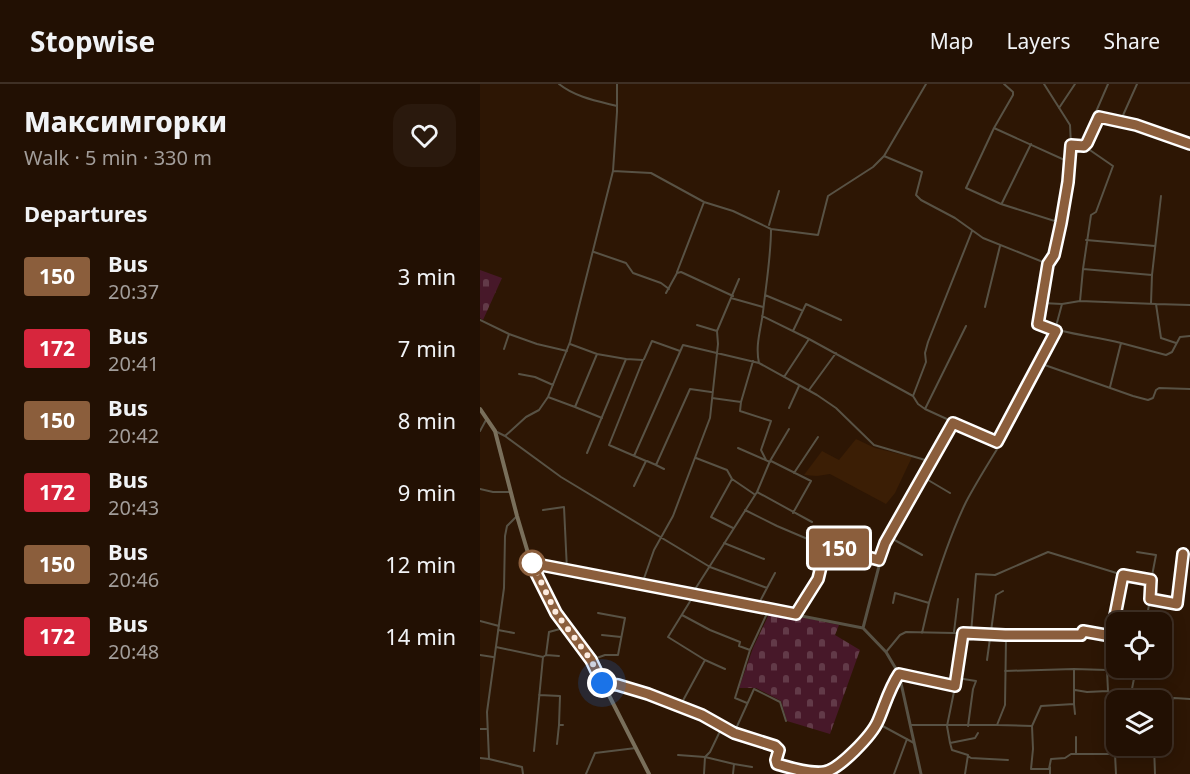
<!DOCTYPE html>
<meta charset="utf-8">
<style>
body{margin:0;font-family:"Noto Sans",sans-serif;background:#2a190d;color:#f1f3f6;height:100vh;display:flex;flex-direction:column;font-size:22px;white-space:nowrap}
*{box-sizing:border-box;margin:0}
p{font-size:20px;color:#a29d9a}
.icon{flex:none;width:33px;height:33px;fill:none;stroke:currentColor;stroke-width:2;stroke-linecap:round;stroke-linejoin:round}
.map{position:relative;flex:1;overflow:hidden}
.details{display:flex;flex-direction:column;background:#221003;width:480px}
.details>*{flex:none}
.badge{padding:0 12px;border-radius:4px;font-size:21px;line-height:39px}
.controls{position:absolute;left:626px;top:528px;display:grid;gap:12px}
.controls a{display:grid;place-items:center;width:66px;height:66px;border-radius:12px;background:#221003;box-shadow:0 3px 15px #0003,0 0 0 2px #3f3025;font-size:30px}
.you{position:absolute;width:30px;height:30px;margin:-15px;border:4px solid #fff;border-radius:50%;background:#1a73e8;box-shadow:0 0 0 9px #1a73e833}
.map>.badge{position:absolute;translate:-50% -50%;box-shadow:0 0 0 3px #fff}
h2{padding:0 24px;font-size:22px;line-height:54px}
.round{display:grid;place-items:center;flex:none;width:63px;height:63px;border-radius:18px;background:#2a190d}
.summary{display:flex;align-items:center;justify-content:space-between;height:102px;padding:0 24px}
h1{font-size:28px;font-weight:800;line-height:45px}
ul{padding:0;list-style:none}
li{display:flex;align-items:center;gap:18px;height:72px;padding:0 24px}
li div{flex:1}
li b{display:block;font-size:22px}
li em{font-style:normal}
li .badge{min-width:66px;font-weight:700;text-align:center}
header{display:flex;align-items:center;gap:36px;box-sizing:border-box;height:84px;padding:0 30px;background:#221003;border-bottom:2px solid #3f3025}
header strong{font-size:28px}
nav{display:flex;gap:33px;margin-inline-start:auto;font-size:21px}
main{display:flex;flex:1;min-height:0}
.map>svg:first-child{display:block}
</style>
<header>
<strong>Stopwise</strong>
<nav><a>Map</a><a>Layers</a><a>Share</a></nav>
</header>
<main>
<section class="details">
<div class="summary"><div><h1>Максимгорки</h1><p>Walk · 5 min · 330 m</p></div><a class="round"><svg class="icon" aria-label="heart" viewBox="0 0 24 24"><path d="M12 20l-8-8c-3-5 5-10 8-4 3-6 11-1 8 4z"/></svg></a></div>
<h2>Departures</h2>
<ul>
<li><span class="badge" style="background:#8b5e3c;color:#fff">150</span><div><b>Bus</b><p>20:37</p></div><em>3 min</em></li>
<li><span class="badge" style="background:#d7263d;color:#fff">172</span><div><b>Bus</b><p>20:41</p></div><em>7 min</em></li>
<li><span class="badge" style="background:#8b5e3c;color:#fff">150</span><div><b>Bus</b><p>20:42</p></div><em>8 min</em></li>
<li><span class="badge" style="background:#d7263d;color:#fff">172</span><div><b>Bus</b><p>20:43</p></div><em>9 min</em></li>
<li><span class="badge" style="background:#8b5e3c;color:#fff">150</span><div><b>Bus</b><p>20:46</p></div><em>12 min</em></li>
<li><span class="badge" style="background:#d7263d;color:#fff">172</span><div><b>Bus</b><p>20:48</p></div><em>14 min</em></li>
</ul>
</section>
<div class="map">
<svg width="710" height="690" viewBox="0 0 710 690">
<defs>
<pattern id="cemetery-stones" width="16" height="16" patternUnits="userSpaceOnUse" patternTransform="scale(1.5)"><rect width="16" height="16" fill="#471829"/><path d="M2 7V4a2 2 0 0 1 4 0v3zM10 15v-3a2 2 0 0 1 4 0v3z" fill="#623a48"/></pattern>
</defs>
<rect width="100%" height="100%" fill="#2d1604"/>
<path fill="#3b1e05" d="M376,355L395,364L432,373L415,409L406,420L350,390L337,392L324,391L342,367L359,376Z"/>
<path fill="url(#cemetery-stones)" d="M0,186L22,194L3,236L0,234Z
M290,528L301,531L306,534L312,531L359,541L355,551L380,566L350,650L307,637L301,617L276,604H259L273,564Z"/>
<g fill="none" stroke-linecap="round" stroke-linejoin="round">
<path stroke="#585245" stroke-width="2" d="M79,0C95,13 117,17 137,22
M564,0L590,41L591,61L588,98L581,139L574,171L568,180L558,240C585,250 613,252 641,259L630,303
M579,24L595,0
M618,32L615,30L628,0
M640,38L657,0
M514,44L533,11V8L524,0
M591,61L604,62L607,59L619,33L656,41L710,60
M404,72L442,88L436,111L441,116L475,134L503,154L568,180
M133,87L171,89L224,118L253,127L291,145L338,151L348,112L393,83L404,72L446,0
M522,119L551,60
M581,139L521,120L486,104L514,44L589,78
M289,141L299,107
M606,156L675,162
M114,168L146,179L153,189L181,199L189,205
M603,185L611,131L616,128L633,82L604,62
M197,188L224,118
M186,209L197,189L201,188L253,212
M285,211L321,226
M251,214L283,223
M600,217L603,185L672,191
M562,219L582,220L600,217L676,220
M671,219L672,191L681,112
M505,223L520,162
M282,232L329,255L433,312L438,320L445,325L517,358L576,247
M0,236L29,250
M217,241L237,247
M575,246L582,220
M313,247L326,220L361,236
M641,259L686,271L692,268L700,253L710,252
M696,259L681,254L676,220L710,221
M90,260L117,270L146,275
M24,265L29,250L57,260L87,267
M164,275L172,257L200,267
M279,279C275,261 281,245 283,228C286,201 291,172 291,145
M559,279L653,312L668,316L673,314L676,306L679,304L710,305
M39,290L55,293L73,301
M304,293L329,255
M329,306L356,269
M433,312L446,278L445,269L448,258L492,147
M68,313L95,323L117,270
M232,314L261,318L273,277
M261,318L260,327L291,337L281,366L286,376
M95,323L122,334
M309,324L319,302
M445,325L486,242
M0,347L6,336
M15,347L25,352L46,333L59,326L68,313L90,258L133,87L137,28V0
M25,352L81,393L230,483L287,504L277,523
M258,364L290,378
M107,369L146,275L163,276L129,361L166,377L154,402
M154,372L203,261L279,279L337,311L356,324L394,361L452,378
M216,374L247,386L252,395L231,433L253,444
M167,377L176,381L210,305L231,308
M291,377L331,397L313,429
M176,381L184,385
M314,389L338,353
M443,393L470,409
M252,395L274,410
M0,405L13,408H30
M277,408L332,438
M63,426L84,423L87,486
M265,426L297,442L330,456L399,476
M36,433L27,442L25,452L24,504L7,628L9,675L42,683L43,690
M409,453L442,471
M244,459L284,475
M657,468L676,471L671,497
M643,491L671,497L670,515L697,520L703,470
M162,500L174,466L193,432L230,334L238,260L237,247L259,195
M287,504L295,489
M212,510L277,408L290,377L309,345
M214,511L188,553L225,576
M413,519L415,509L449,519L442,549
M449,519C459,485 470,451 486,418C496,399 508,380 519,362L517,358
M316,530L337,495L346,462
M202,531L230,546L260,558L259,562L270,566L255,614L267,619
M0,537L19,542
M666,538L670,515
M18,546L34,549
M474,548L478,515
M483,549L478,588L467,642L470,659L495,654L498,649
M491,549L496,490L515,491L568,468L643,491L631,552
M122,551L141,553
M525,551H601L603,547L636,553
M16,563L63,573
M270,566L289,525
M406,568L420,551L426,548L521,550L526,555L525,621L517,641H431
M0,571L13,573
M66,571L79,572
M111,576L125,571H138L145,534L118,529
M507,576L516,511L523,507
M681,580L692,582
M594,585L627,586L628,607L630,609L636,654
M525,587L594,585V620
M477,594L496,597L493,605L488,642
M125,599L138,601L168,610L222,631L254,649L295,662L299,666L296,676L298,680C311,684 331,690 345,688C362,683 388,654 397,639L434,659
M595,606L607,608L628,607
M630,609L665,612L674,616
M651,610L656,584
M59,611L80,612L79,641H83
M681,617L690,618L694,614L710,615
M200,622L225,576L245,585
M397,639L411,601L419,590L475,602
M517,641L552,642L561,622L594,620L595,630
M552,642L553,665L551,685H569L571,675L585,674L591,670H635L636,662
M0,645H6
M254,649L274,605L300,618L306,637
M596,653V670
M470,659L472,666L488,671L485,690
M77,660L79,641
M674,662L675,690
M54,667L63,573L66,571L69,548L87,543
M198,671L225,673
M488,672L491,674L528,676
M225,673L230,668L242,643
M0,674L9,675
M254,680L272,683
M106,690L115,669L156,664
M224,690L225,673L254,680L253,690
M414,690L427,655
M570,690V683
M636,690L635,670L674,669"/>
<path stroke="#585245" stroke-width="3" d="M51,479L383,544L406,568L419,590L441,690
M383,544L405,459L473,338"/>
<path stroke="#796f5b" stroke-width="4" d="M0,325L15,347L37,432L51,479L64,507L76,529L111,576L169,690"/>
</g>
<g fill="none" stroke-linecap="round" stroke-linejoin="round">
<g stroke="#fff" stroke-width="14">
<path id="line" d="M703,470L697,520L670,515L671,496L643,491L631,552L603,547L601,551H525L483,549L475,602L419,590C409,605 405,621 398,637C392,651 359,686 344,688C330,690 311,684 297,680L296,676L299,666L295,662L254,649L222,631L168,610L138,601L122,599L111,576L76,529L51,479L316,530L338,495L346,462L399,476L405,459L473,339L517,358L576,247L558,240L568,180L574,171L581,139L588,98L591,61L604,62L607,59L619,33L656,41L710,60"/>
</g>
<use href="#line" stroke="#8b5e3c" stroke-width="9"/>
<path stroke="#fcebdf" stroke-width="6" stroke-dasharray="0 10.8" d="M52,479L76,529L111,576L122,599"/>
</g>
<circle fill="#fff" stroke="#8b5e3c" stroke-width="3" cx="52" cy="479" r="12"/>
</svg>
<div class="controls">
<a><svg class="icon" aria-label="locate" viewBox="0 0 24 24"><circle cx="12" cy="12" r="6"/><path d="M12 2v4M12 18v4M2 12h4M18 12h4"/></svg></a>
<a><svg class="icon" aria-label="layers" viewBox="0 0 24 24"><path d="M12 4l9 5-9 5-9-5zM3 14l9 5 9-5"/></svg></a>
</div>
<div class="you" style="left:122px;top:599px"></div>
<b class="badge" style="left:359px;top:464px;background:#8b5e3c;color:#fff">150</b>
</div>
</main>
